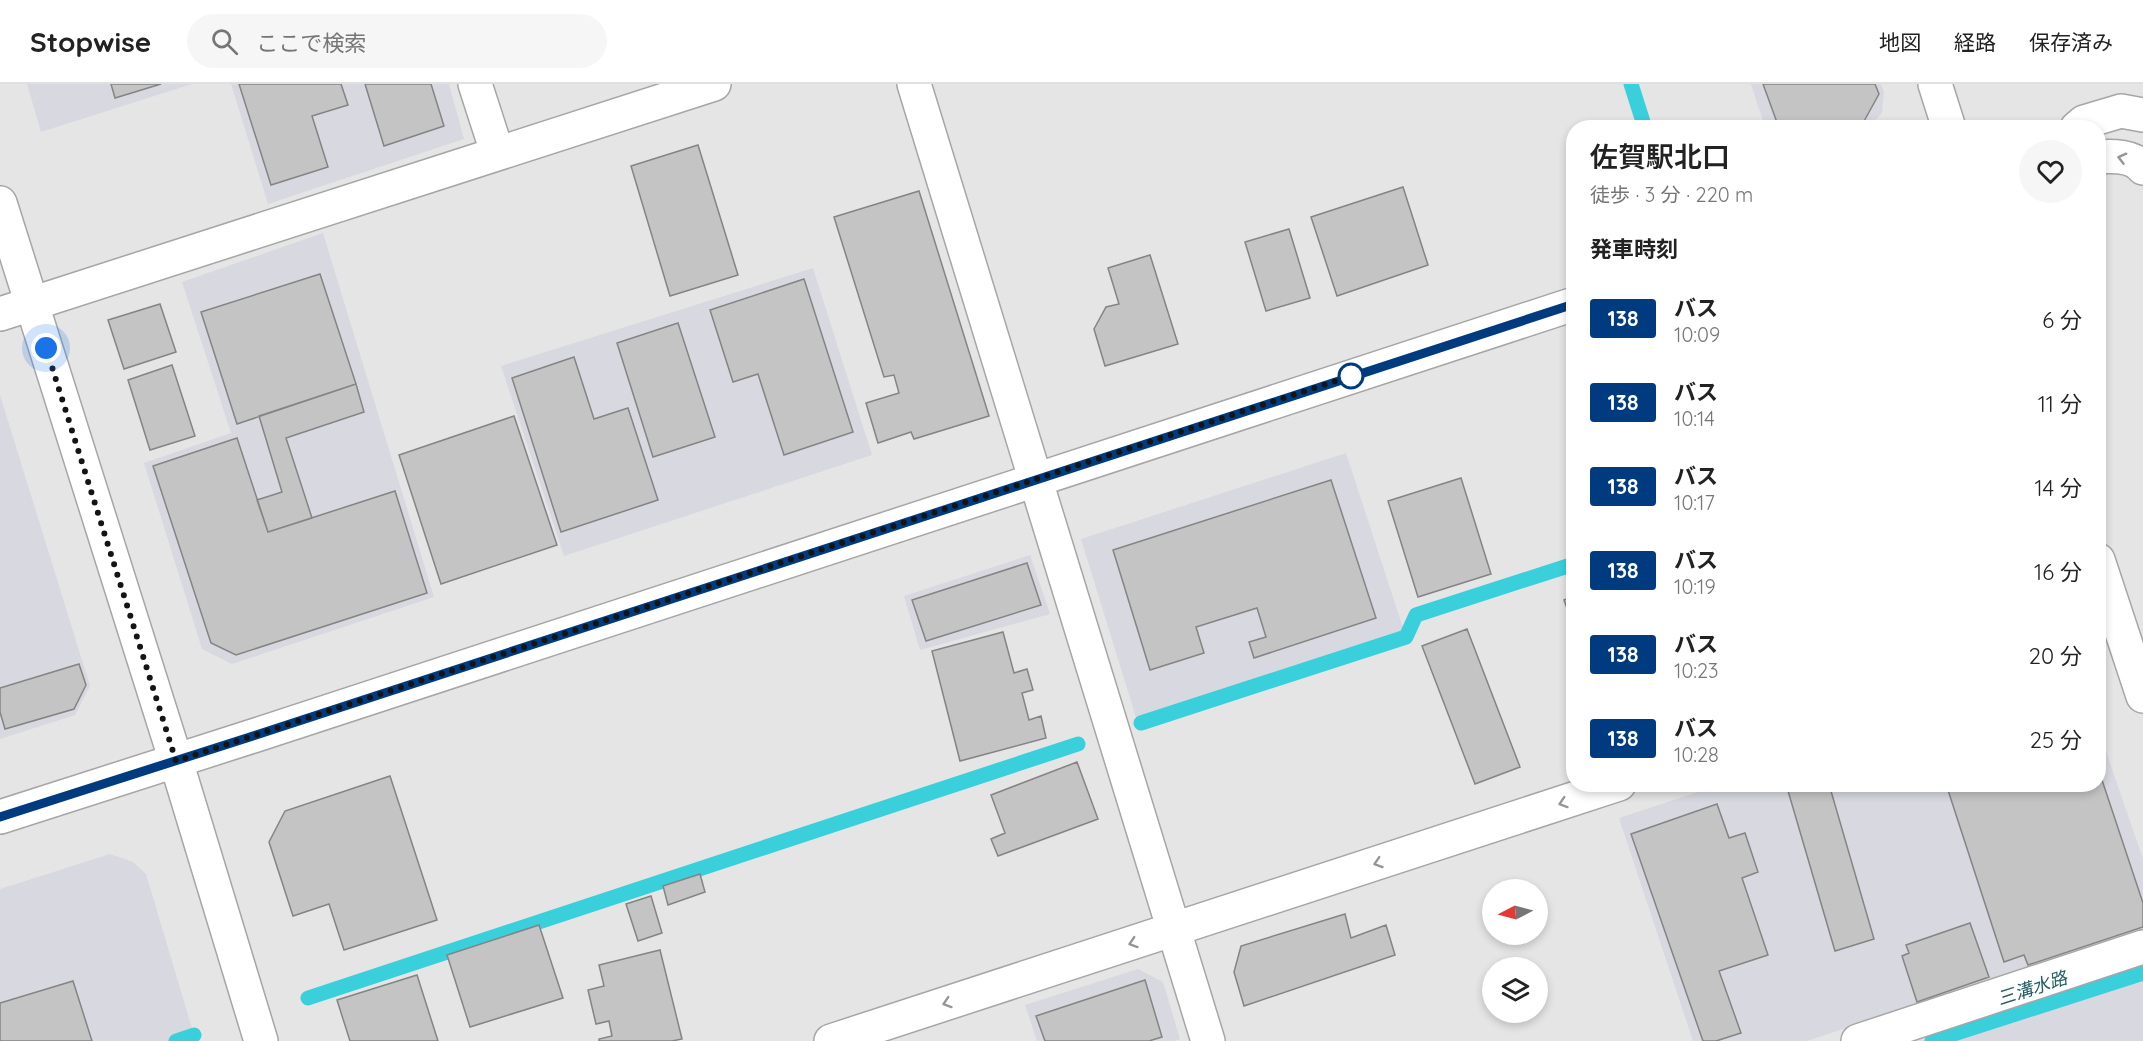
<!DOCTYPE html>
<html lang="ja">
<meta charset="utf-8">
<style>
body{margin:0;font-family:Quicksand,"Noto Sans JP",sans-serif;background:#f6f6f6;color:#222;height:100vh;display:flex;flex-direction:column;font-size:22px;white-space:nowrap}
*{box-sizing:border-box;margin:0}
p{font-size:20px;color:#767676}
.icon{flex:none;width:33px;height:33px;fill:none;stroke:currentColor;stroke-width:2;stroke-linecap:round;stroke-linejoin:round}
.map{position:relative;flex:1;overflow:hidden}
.sheet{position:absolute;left:1566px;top:36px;width:540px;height:672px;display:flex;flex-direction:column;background:#fff;border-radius:24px;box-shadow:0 3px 9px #0003}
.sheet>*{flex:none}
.badge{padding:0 12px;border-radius:4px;font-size:21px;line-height:39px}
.needle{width:39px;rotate:264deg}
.buttons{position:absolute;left:1482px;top:795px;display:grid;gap:12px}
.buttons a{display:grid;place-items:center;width:66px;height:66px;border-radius:50%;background:#fff;box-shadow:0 3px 9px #0003;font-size:30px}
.you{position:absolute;width:30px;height:30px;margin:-15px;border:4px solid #fff;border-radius:50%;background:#1a73e8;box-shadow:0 0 0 9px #1a73e833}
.map>.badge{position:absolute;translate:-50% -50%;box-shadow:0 0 0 3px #fff}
h2{padding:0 24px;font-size:22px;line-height:54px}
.round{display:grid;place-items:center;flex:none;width:63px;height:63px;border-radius:32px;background:#f6f6f6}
.summary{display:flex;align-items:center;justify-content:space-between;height:102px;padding:0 24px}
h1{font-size:28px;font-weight:600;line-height:45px}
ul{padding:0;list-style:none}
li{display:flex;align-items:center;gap:18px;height:84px;padding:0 24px}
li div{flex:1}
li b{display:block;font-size:22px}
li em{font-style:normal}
li .badge{min-width:66px;font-weight:700;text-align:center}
header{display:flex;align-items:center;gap:36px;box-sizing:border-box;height:84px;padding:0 30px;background:#fff;border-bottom:2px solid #e0e0e0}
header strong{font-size:28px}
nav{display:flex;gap:33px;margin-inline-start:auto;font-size:21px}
.search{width:420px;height:54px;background:#f6f6f6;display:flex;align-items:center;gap:15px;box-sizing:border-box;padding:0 21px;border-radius:33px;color:#767676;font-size:22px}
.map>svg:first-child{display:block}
</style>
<header>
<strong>Stopwise</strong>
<div class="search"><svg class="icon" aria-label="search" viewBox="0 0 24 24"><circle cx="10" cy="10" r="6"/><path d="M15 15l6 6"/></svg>ここで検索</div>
<nav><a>地図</a><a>経路</a><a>保存済み</a></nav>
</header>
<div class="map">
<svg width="2143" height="957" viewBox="0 0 2143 957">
<rect width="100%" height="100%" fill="#e5e5e6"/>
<path fill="#d8d8e0" d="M27,0H192L41,48Z
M231,0H449L464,55L268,120Z
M1751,0H1881L1884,8L1882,29L1868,43H1765Z
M323,149L434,513L232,580L202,565L144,379L231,349L182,198Z
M813,184L872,371L564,472L501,282Z
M0,311L90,602L75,631L0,655Z
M1346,369L1406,553L1138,640L1081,455Z
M1030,471L1050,530L920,566L904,512Z
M2099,647L2143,775V845L1807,957H1693L1619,734L1719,701L2098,700Z
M110,770L133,778L146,790L194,951L176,957H0V805Z
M2143,884V957H1919Z
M1138,885L1163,898L1180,955L1174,957H1037L1025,921Z"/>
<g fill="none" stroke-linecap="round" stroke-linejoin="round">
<path stroke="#39d0dc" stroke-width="15" d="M1631,0L1645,44
M1141,639L1406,553L1416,531L1574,480
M308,914L1078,660
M176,957L194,951
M1932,957L2143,889"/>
</g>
<path fill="#c4c4c5" stroke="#848485" stroke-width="1.5" d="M111,0H161L115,14Z
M239,0H341L348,21L312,32L328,83L271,101Z
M365,0H431L444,42L384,62Z
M1763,0H1875L1879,10L1863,39L1851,44H1779Z
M698,61L738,191L670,212L631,82Z
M1403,103L1428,181L1337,212L1311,133Z
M919,107L989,332L914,355L911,348L878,359L866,319L899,309L894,291L884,293L834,133Z
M1289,145L1310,214L1266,227L1245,158Z
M1150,171L1178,260L1105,282L1094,245L1106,223L1119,220L1108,184Z
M320,190L356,300L237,340L201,228Z
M804,195L853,348L784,371L758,290L733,298L710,226Z
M160,220L176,268L124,285L108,236Z
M678,239L715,353L653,373L617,259Z
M574,273L594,335L628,324L658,416L561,448L512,294Z
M172,281L195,352L150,366L128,296Z
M356,300L364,328L286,354L312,434L268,448L257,416L282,408L259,332Z
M514,332L557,461L441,500L399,371Z
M237,354L268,448L395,407L427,509L236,571L211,559L153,382Z
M1461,394L1491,490L1418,513L1388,417Z
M1331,396L1376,534L1254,574L1249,558L1266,553L1257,524L1196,543L1204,569L1150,586L1113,466Z
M1027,479L1041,521L926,557L912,516Z
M1574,512V544L1564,516Z
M1467,545L1520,683L1475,700L1422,562Z
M1003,548L1014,589L1027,585L1033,606L1022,609L1029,636L1041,632L1046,654L960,677L932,567Z
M79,580L86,601L74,625L5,645L0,628V604Z
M1077,678L1098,735L998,772L991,755L1005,749L991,711Z
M2098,684L2143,819V843L2028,881L2024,871L2004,878L1946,700H2098Z
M390,692L437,836L344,866L329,820L293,832L269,758L285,727Z
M1786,700H1826L1831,707L1874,855L1835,867Z
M1717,720L1729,754L1745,749L1758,788L1742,794L1768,871L1719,887L1741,949L1716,957H1703L1631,750Z
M700,790L705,808L668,821L663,802Z
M651,812L662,849L638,857L626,820Z
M1345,830L1351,854L1386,841L1395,871L1244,922L1234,888L1241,862Z
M1970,839L1989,893L1917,918L1902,872L1909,869L1906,861Z
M539,841L563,914L470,943L447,871Z
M660,866L682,955L672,957H599V955L612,952L609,937L596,940L588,906L604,902L599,881Z
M417,891L438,957H350L337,916Z
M1145,896L1162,953L1149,957H1045L1036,932Z
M73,897L92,957H0V919Z"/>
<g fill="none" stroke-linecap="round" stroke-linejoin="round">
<g stroke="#a6a6a7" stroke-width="36">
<path id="minor" d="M475,0L497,68
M914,0L1208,957
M1935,0L1949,44
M2077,44L2084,38L2121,27L2143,31
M2098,73C2113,72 2134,72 2143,84
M0,119L176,677L261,957
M0,230L714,0
M2098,476L2143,612
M0,733L253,652L1574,220
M831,957L1619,700
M1858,957L2143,863"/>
</g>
<use href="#minor" stroke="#fff" stroke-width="33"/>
</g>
<defs><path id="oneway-chevron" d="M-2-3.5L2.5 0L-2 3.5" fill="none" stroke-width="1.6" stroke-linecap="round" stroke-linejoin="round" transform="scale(1.5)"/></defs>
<g stroke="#959595">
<use href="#oneway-chevron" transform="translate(2122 74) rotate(-165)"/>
<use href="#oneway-chevron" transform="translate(1563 719) rotate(162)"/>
<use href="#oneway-chevron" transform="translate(1378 779) rotate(162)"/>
<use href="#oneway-chevron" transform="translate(1133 859) rotate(162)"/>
<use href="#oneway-chevron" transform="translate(947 919) rotate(162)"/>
</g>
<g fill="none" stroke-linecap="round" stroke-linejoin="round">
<g stroke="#fff" stroke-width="14">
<path id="line" d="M0,733L253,652L1574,220"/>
</g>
<use href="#line" stroke="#003b80" stroke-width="9"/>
<path stroke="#141414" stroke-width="6" stroke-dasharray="0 10.8" d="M46,264L176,677L1354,291L1351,292"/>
</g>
<circle fill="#fff" stroke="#003b80" stroke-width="3" cx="1351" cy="292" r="12"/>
<g text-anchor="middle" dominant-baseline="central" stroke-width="6" stroke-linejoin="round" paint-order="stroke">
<g font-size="18" font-style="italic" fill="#235e63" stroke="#fff">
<text transform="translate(2032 904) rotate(-18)">三溝水路</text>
</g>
</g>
</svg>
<div class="buttons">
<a><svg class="needle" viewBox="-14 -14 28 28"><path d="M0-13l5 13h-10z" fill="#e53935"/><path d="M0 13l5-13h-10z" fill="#767676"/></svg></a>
<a><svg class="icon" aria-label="layers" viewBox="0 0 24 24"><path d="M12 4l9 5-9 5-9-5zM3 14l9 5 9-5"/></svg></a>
</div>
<div class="you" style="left:46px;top:264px"></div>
<section class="sheet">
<div class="summary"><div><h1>佐賀駅北口</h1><p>徒歩 · 3 分 · 220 m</p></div><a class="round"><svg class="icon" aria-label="heart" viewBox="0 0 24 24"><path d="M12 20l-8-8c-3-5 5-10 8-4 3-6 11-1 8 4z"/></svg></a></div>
<h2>発車時刻</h2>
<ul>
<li><span class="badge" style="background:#003b80;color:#fff">138</span><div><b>バス</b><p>10:09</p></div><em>6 分</em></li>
<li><span class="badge" style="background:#003b80;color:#fff">138</span><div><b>バス</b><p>10:14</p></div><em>11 分</em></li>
<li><span class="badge" style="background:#003b80;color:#fff">138</span><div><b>バス</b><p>10:17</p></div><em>14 分</em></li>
<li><span class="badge" style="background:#003b80;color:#fff">138</span><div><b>バス</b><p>10:19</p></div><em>16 分</em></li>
<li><span class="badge" style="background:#003b80;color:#fff">138</span><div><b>バス</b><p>10:23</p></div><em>20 分</em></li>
<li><span class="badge" style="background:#003b80;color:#fff">138</span><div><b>バス</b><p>10:28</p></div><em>25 分</em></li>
</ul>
</section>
</div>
